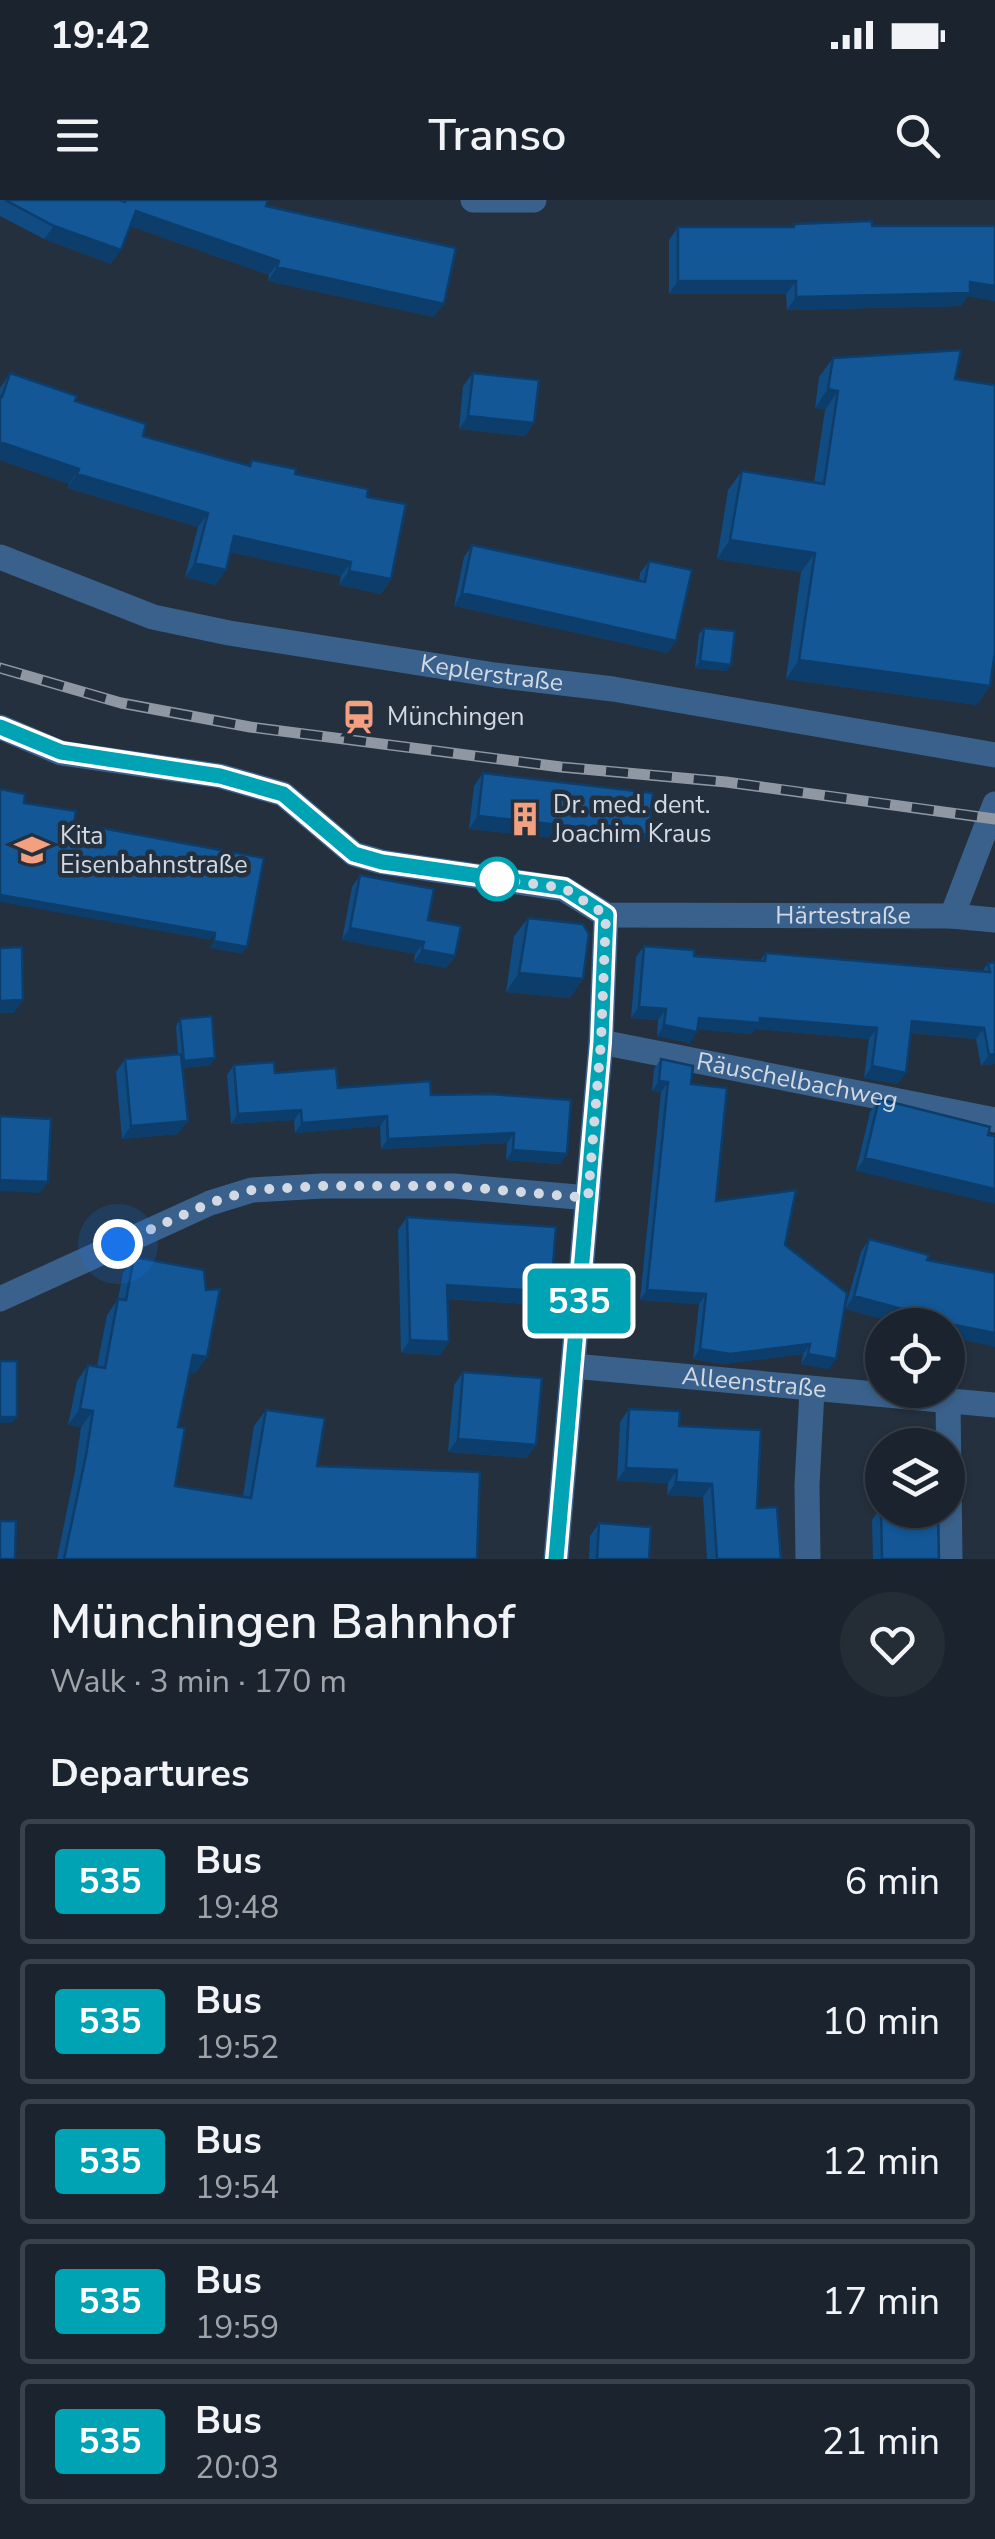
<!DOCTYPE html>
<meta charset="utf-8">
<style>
body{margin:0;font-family:"Nunito Sans",sans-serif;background:#242c36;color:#f1f3f6;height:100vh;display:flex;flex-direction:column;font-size:38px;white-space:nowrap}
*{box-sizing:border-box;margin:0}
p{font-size:32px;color:#a0a4aa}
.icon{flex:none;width:55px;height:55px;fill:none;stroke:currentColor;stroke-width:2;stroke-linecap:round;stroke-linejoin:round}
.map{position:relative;height:1359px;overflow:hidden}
.details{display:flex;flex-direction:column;background:#1b242e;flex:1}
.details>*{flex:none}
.badge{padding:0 20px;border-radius:8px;font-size:35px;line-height:65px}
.tools{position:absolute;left:865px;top:1108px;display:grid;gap:20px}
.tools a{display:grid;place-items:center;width:100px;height:100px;border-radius:50%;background:#1b242e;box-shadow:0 2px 8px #0004,0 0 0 2px #39414a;font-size:50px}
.you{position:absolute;width:50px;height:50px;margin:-25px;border:8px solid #fff;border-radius:50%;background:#1a73e8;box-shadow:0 0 0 15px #1a73e833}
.map>.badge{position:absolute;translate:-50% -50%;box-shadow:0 0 0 5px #fff}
h2{padding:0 50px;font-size:38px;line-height:90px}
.round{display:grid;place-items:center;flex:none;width:105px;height:105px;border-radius:52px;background:#242c36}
.summary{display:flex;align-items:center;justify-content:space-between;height:170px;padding:0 50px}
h1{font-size:48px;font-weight:600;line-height:75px}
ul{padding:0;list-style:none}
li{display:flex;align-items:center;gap:30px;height:125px;margin:0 20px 15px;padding:0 30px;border:5px solid #39414a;border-radius:10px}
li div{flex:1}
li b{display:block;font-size:38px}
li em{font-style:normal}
li .badge{min-width:110px;font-weight:700;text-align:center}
.status{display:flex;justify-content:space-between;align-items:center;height:70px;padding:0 50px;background:#1b242e;direction:ltr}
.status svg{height:28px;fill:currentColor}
header{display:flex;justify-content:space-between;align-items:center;height:130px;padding:0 50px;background:#1b242e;font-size:45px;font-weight:600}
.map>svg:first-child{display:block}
</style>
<div class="status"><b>19:42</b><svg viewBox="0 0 49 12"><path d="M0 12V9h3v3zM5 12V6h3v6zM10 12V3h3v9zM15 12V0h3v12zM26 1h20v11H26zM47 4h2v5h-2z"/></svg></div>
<header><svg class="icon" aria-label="menu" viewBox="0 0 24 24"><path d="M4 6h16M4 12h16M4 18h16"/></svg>Transo<svg class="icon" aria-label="search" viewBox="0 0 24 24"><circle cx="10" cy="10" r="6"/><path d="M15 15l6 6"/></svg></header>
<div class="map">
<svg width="995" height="1359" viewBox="0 0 995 1359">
<rect width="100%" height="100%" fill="#24303d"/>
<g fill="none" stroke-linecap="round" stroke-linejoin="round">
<g stroke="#3a618b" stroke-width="25">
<path d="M473,0H534"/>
<path id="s1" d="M0,357L153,417L229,433L495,475L613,489L995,555"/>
<path id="s2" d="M0,527L61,553L220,576L283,594L354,654L382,662L564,689L606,715L952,716L995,720"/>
<path d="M952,716L995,604"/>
<path id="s3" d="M601,842L995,920"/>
<path d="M0,1099L210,1003L252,990L322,986H454L588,998"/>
<path id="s4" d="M573,1166L995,1205"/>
<path d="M948,1201L950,1359"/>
<path d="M556,1359L601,842L606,715"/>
<path d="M808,1359L807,1285L812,1191"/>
</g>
<g stroke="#8e97a2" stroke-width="11">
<path id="rail" d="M0,468L121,503L250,527L561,567L726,582L995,619"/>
</g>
<use href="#rail" stroke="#24303d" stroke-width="8" stroke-dasharray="22" stroke-linecap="butt"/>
</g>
<path fill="#104b82" d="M0,0H268L266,6L434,117L268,81L269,75L130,26L111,64L44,39L0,16Z
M794,24L995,26V101L968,96L961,106L787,110L786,94H669V40L678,27H792Z
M833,158L955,179L990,486L977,505L786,479L801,372L717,359L728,290L742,271L814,282L825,210L815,208L819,177Z
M10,173L75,201L143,236L248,265L252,260L367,297L391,379L381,394L339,385L341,376L230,352L216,385L185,377L198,327L67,288L69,284L0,260V188Z
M473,173L534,223L525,236L459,229L463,186Z
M472,345L639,381L640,373L649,361L668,453L454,406L464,357Z
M704,428L731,465L726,471L695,468L699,434Z
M483,573L640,647L469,629L474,586Z
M360,675L428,720L447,768L414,762L415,754L342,740L352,687Z
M528,718L583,779L570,798L506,792L514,736Z
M644,746L694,756L760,760L766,753L982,772L988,763L995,762V864L981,866L976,839L911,833L898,884L864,878L869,839L755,829L752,834L698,829L690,843L657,836L658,820L631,818L636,757Z
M180,819L211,865L183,868L178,934L122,939L116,872L125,859L178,854L176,826Z
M661,859L691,884L716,1001L785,1045L829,1169L801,1164L803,1154L723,1164L693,1159L699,1104L640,1100L661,892L652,891L654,869Z
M234,865L338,888L431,895L567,954L560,964L506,960L507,943L381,949L380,926L295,933L294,920L231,924L227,875Z
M879,899L988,935L856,971L870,912Z
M407,1017L542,1105L448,1099L449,1142L440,1155L401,1153L398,1030Z
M869,1039L927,1060L952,1138L948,1148V1125H906L845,1109L861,1052Z
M134,1057L196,1173L189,1172L178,1227L175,1286L243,1296L254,1226L266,1210L317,1266L477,1359H57L75,1271L81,1227L68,1225L77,1181L88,1165L97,1166L107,1115L118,1099L123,1073Z
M463,1172L527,1258L448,1252L454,1185Z
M629,1209L679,1226L757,1308L781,1359H707L703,1297L667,1295L668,1283L617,1281L620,1222Z
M881,1307L939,1359H873L872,1320Z
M599,1323L649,1359H589L590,1336Z"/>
<path fill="#0d3d6a" d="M136,11L279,61L269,75L127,25Z
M54,26L121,50L111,64L44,39Z
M277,67L444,104L434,117L268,81Z
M678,81H796L786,94H669Z
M970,82L995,86V101L968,96L961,106L787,110L796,97Z
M828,189L838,191L825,210L815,208Z
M468,216L534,223L525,236L459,229Z
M0,242L79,269L69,284L0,260Z
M77,274L208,313L198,327L67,288Z
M234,336L351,362L341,376L224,351Z
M730,340L815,353L801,372L717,359Z
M195,363L226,370L216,385L185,377Z
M349,371L391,379L381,394L339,385Z
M462,393L676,441L668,453L454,406Z
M799,460L990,486L977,505L786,479Z
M700,461L731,465L726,471L695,468Z
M478,616L649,635L640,647L469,629Z
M0,695L215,733L210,740L0,702Z
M350,728L424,742L415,754L342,740Z
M214,741L247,747L242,754L209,748Z
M422,750L455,756L447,768L414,762Z
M519,773L583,779L570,798L506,792Z
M23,800L14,813H0V801Z
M639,807L666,809L658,820L631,818Z
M699,818H760L877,828L869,839L755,829L752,834L691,829Z
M912,821L984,828L976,839L905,832Z
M664,825L697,832L690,843L657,836Z
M995,854V864L981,866L989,855Z
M215,858L211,865L179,868L184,861Z
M872,866L906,873L898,884L864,878Z
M659,881L668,882L661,892L652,891Z
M301,910L294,920L231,924L238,914Z
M387,916L380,926L295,933L302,923Z
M188,921L178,934L122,939L131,926Z
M514,933L507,943L381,949L388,939Z
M513,950L567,954L560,964L506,960Z
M865,958L995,989V1004L856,971Z
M0,980L48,982L40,993L0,991Z
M447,1085L551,1092L542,1105L438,1098Z
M647,1090L706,1094L699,1104L640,1100Z
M854,1096L928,1116L921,1125H906L845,1109Z
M955,1125L995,1133V1147L948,1137Z
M410,1140L449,1142L440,1155L401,1153Z
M810,1144L803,1154L723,1164L693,1159L700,1149Z
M808,1154L836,1159L829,1169L801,1164Z
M193,1155L207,1157L196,1173L181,1171Z
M80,1209L93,1211L81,1227L68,1225Z
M0,1217H17L12,1223H0Z
M458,1239L536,1245L527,1258L448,1252Z
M626,1268L677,1270L668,1283L617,1281Z
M676,1282L712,1284L703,1297L667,1295Z"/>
<path fill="#135797" stroke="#0d3d6a" stroke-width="2.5" d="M5,0H119L125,2L126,0H268L266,6L456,48L444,104L277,67L279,61L136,11L121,50L54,26Z
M872,21V26H995V86L970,82V93L796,97V81H678V27H794V24Z
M961,150L955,179L995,185V452L990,486L799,460L815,353L730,340L742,271L824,284L838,191L828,189L833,158Z
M10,173L77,196L75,201L146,224L143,236L250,266L252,260L296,269L295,274L368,289L367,297L406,304L391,379L349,371L351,362L234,336L226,370L195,363L208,313L77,274L79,269L0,242V196L2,197Z
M473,173L539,180L534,223L468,216Z
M472,345L645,382L649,361L692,370L676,441L462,393Z
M704,428L735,431L731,465L700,461Z
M483,573L653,593L649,635L478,616Z
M0,589L25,594L24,603L76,611L74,623L264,658L247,747L214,741L215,733L0,695Z
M360,675L434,689L428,720L461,726L455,756L422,750L424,742L350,728Z
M528,718L583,724L589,734L583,779L519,773Z
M644,746L694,750V756L765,761L766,753L990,772L988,763L995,762V854L989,855L984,828L912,821L906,873L872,866L877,828L760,818V823L699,818L697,832L664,825L666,809L639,807Z
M22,747L23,800L0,801V748Z
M212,816L215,858L184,861L180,819Z
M181,854L188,921L131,926L125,859Z
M661,859L693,866L691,884L727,888L716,1001L796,990L785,1045L847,1093L836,1159L808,1154L810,1144L730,1154L700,1149L706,1094L647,1090L668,882L659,881Z
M274,862L275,873L336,868L338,888L430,881L431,895L490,894L571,900L567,954L513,950L514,933L388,939L387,916L302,923L301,910L238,914L234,865Z
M879,899L990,927L988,935L995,936V989L865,958Z
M0,916L51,919L48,982L0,980Z
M407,1017L556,1027L551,1092L447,1085L449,1142L410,1140Z
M869,1039L929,1055L927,1060L995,1073V1133L955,1125L951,1143L948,1142V1125H925L928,1116L854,1096Z
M134,1057L204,1070L206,1090L220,1089L207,1157L193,1155L178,1227L185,1228L175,1286L251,1298L266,1210L325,1218L317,1266L480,1272L477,1359H64L86,1255L93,1211L80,1209L88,1165L105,1168L118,1099L126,1100Z
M0,1161H17V1217H0Z
M463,1172L542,1178L536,1245L458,1239Z
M629,1209L680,1211L679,1226L761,1230L757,1308L777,1307L781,1359H717L712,1284L676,1282L677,1270L626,1268Z
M881,1307L882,1310H938L939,1359H882Z
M0,1321H16L15,1359H0Z
M599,1323L651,1327L649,1359H597Z"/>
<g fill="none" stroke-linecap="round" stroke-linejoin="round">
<g stroke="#fff" stroke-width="22">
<path id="line" d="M0,527L61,552L220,576L283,594L354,654L382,662L564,688L606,715L601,842L556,1359"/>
</g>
<use href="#line" stroke="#00a3b4" stroke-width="15"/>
<path stroke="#d2d9e2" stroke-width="10" stroke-dasharray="0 18" d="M118,1044L210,1003L252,990L322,986H454L588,998L601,842L606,715L564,688L497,679"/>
</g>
<defs>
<g id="station-bare" transform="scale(2.7)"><path d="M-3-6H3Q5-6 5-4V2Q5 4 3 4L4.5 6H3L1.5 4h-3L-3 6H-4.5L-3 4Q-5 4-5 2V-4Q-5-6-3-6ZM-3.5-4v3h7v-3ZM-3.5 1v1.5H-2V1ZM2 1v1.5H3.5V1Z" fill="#f2a07f" stroke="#24303d" stroke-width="2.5" paint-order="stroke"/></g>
<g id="building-bare" transform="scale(2.7)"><path d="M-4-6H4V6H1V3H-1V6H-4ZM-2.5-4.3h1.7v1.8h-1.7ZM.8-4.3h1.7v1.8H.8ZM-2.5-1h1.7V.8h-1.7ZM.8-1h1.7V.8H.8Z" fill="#f2a07f" stroke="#24303d" stroke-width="2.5" paint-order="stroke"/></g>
<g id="school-bare" transform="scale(2.7)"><path d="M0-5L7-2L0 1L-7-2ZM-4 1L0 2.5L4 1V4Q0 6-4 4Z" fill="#f2a07f" stroke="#24303d" stroke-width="2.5" paint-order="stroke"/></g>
</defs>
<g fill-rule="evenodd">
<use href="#station-bare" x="359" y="517"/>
<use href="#building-bare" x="525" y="619"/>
<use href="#school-bare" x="32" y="650"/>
</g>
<circle fill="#fff" stroke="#00a3b4" stroke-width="5" cx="497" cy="679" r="20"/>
<g text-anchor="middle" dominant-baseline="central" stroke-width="9" stroke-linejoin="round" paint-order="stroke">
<g font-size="25" fill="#d2d9e2" stroke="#24303d">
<text stroke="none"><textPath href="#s1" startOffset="508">Keplerstraße</textPath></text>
<text stroke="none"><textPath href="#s2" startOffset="885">Härtestraße</textPath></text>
<text stroke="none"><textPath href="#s3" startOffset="200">Räuschelbachweg</textPath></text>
<text stroke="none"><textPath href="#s4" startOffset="182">Alleenstraße</textPath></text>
</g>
<g font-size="25" fill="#d2d9e2" stroke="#24303d" text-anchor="start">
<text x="387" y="517">Münchingen</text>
<text x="553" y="605">Dr. med. dent.<tspan x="553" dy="29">Joachim Kraus</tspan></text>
<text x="60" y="636">Kita<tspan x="60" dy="29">Eisenbahnstraße</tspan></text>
</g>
</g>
</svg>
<div class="tools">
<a><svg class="icon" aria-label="locate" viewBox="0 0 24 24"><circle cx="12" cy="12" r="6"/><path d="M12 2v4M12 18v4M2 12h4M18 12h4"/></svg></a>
<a><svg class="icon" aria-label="layers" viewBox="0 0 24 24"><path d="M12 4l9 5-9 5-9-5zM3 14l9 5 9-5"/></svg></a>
</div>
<div class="you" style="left:118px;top:1044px"></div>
<b class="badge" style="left:579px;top:1101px;background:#00a3b4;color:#fff">535</b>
</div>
<section class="details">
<div class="summary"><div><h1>Münchingen Bahnhof</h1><p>Walk · 3 min · 170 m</p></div><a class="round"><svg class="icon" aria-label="heart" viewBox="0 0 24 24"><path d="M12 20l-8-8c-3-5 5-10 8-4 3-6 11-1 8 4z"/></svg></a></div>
<h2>Departures</h2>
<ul>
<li><span class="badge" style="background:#00a3b4;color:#fff">535</span><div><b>Bus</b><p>19:48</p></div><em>6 min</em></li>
<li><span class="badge" style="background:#00a3b4;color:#fff">535</span><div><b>Bus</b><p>19:52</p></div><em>10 min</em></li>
<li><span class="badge" style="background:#00a3b4;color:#fff">535</span><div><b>Bus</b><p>19:54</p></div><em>12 min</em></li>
<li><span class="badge" style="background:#00a3b4;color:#fff">535</span><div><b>Bus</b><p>19:59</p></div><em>17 min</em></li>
<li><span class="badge" style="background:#00a3b4;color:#fff">535</span><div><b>Bus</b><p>20:03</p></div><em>21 min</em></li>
</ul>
</section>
